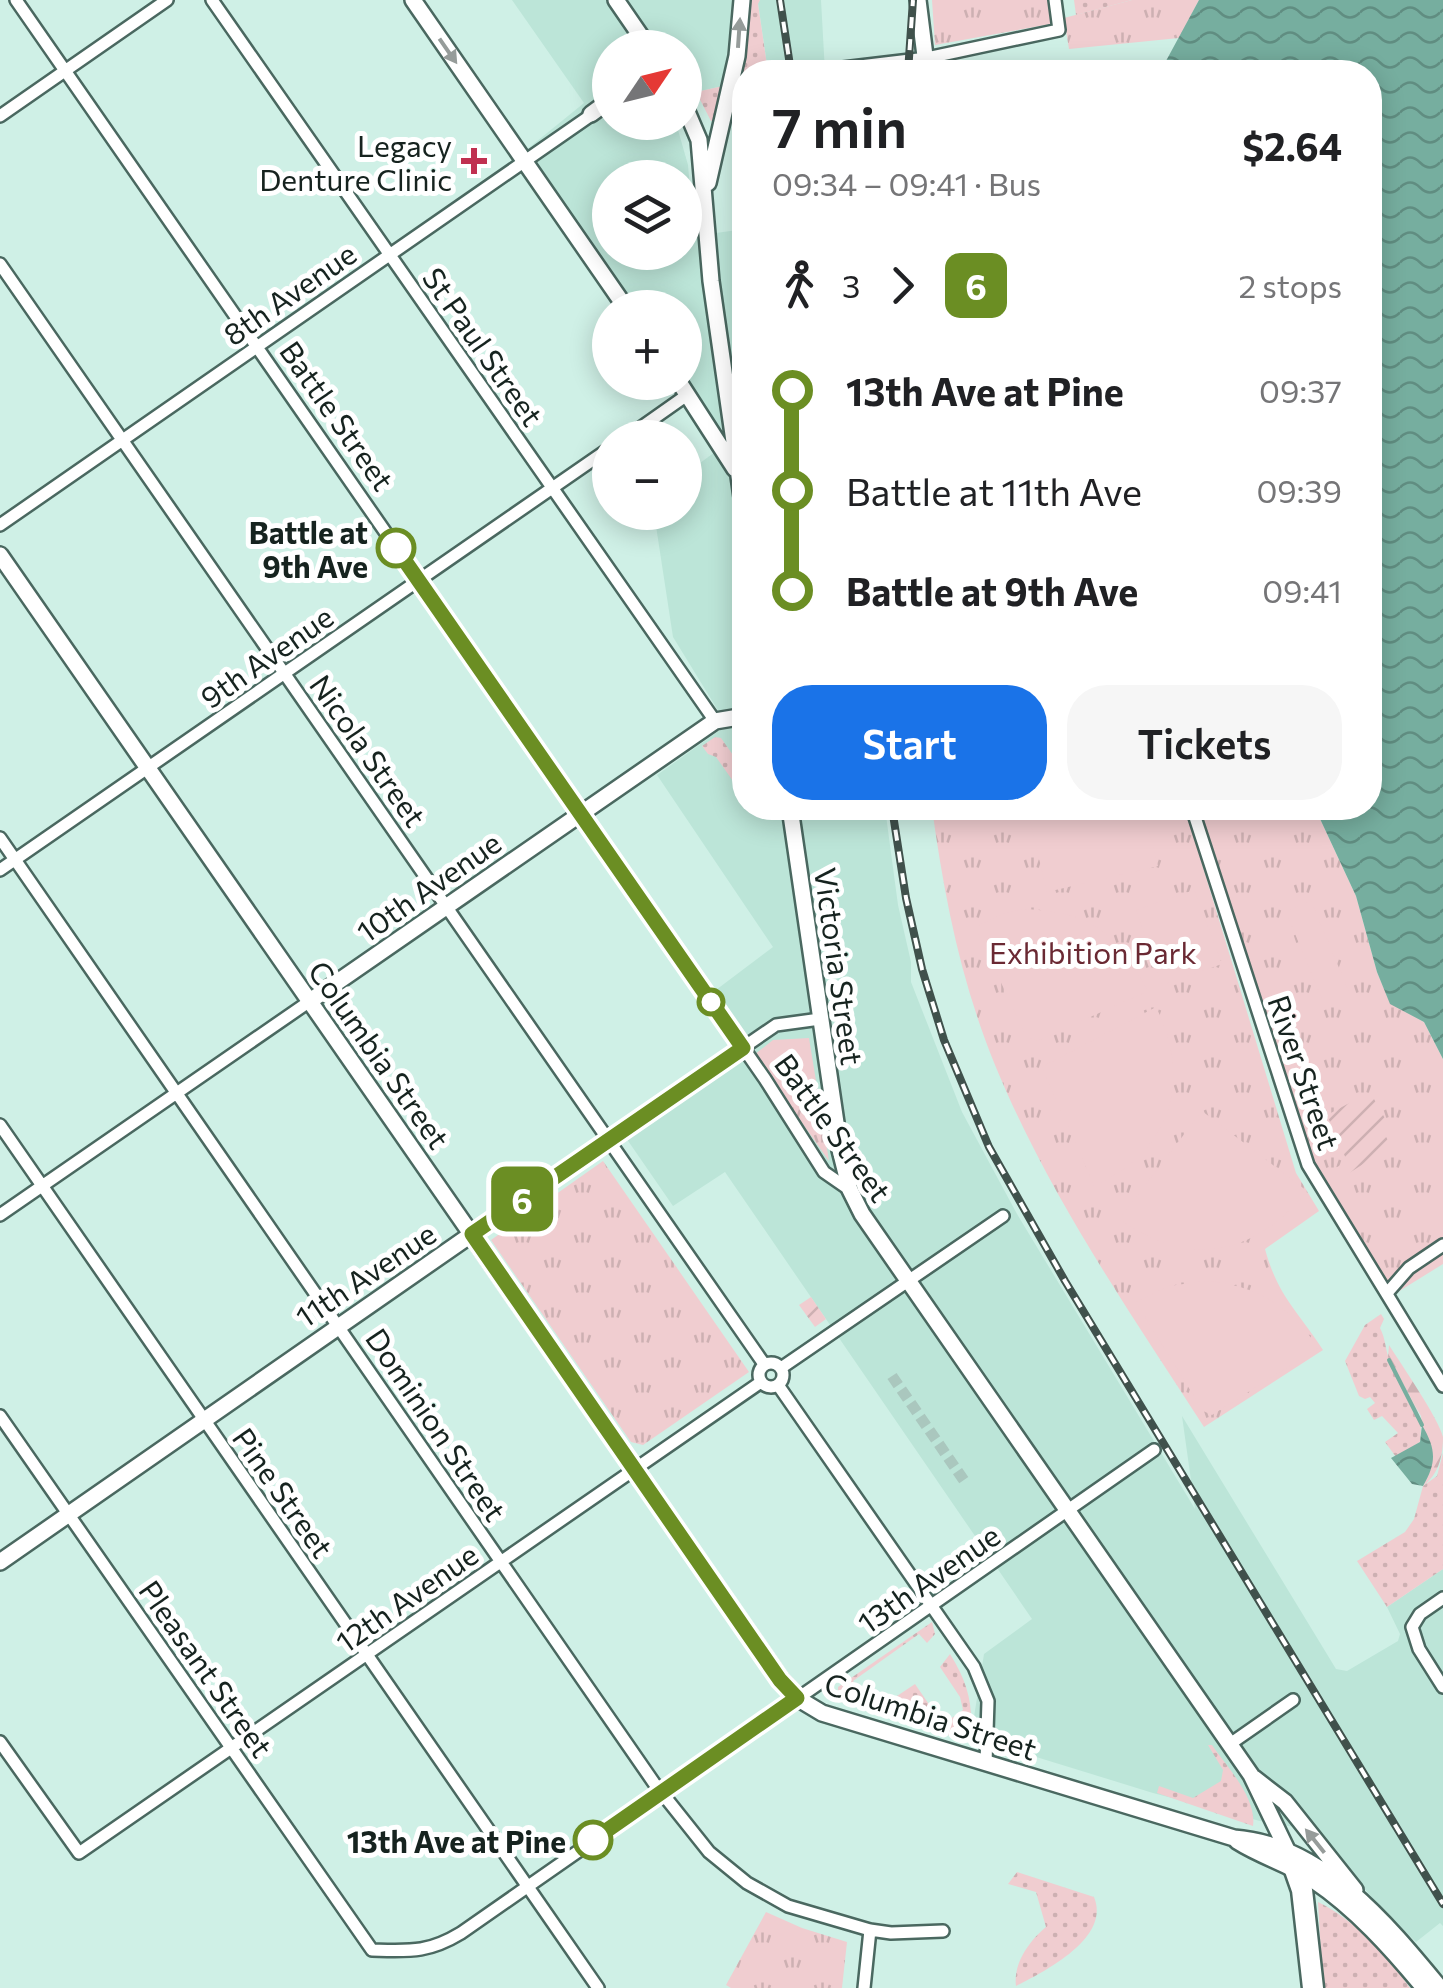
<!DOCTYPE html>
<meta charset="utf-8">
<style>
body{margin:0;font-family:Commissioner,sans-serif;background:#f6f6f6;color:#202124;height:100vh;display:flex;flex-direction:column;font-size:38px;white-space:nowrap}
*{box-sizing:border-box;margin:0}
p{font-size:32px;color:#757577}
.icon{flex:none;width:55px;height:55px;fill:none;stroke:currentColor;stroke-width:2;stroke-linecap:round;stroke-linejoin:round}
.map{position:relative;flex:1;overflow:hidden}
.drawer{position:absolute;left:732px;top:60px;width:650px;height:760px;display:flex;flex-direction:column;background:#fff;border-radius:40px;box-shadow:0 5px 25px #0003}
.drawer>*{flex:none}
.badge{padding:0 20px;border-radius:15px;font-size:35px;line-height:65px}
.needle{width:65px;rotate:55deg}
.tools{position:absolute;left:592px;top:30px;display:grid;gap:20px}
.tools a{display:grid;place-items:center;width:110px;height:110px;border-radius:50%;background:#fff;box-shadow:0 5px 25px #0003;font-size:50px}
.map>.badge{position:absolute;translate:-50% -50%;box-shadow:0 0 0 5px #fff}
.legs{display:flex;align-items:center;gap:15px;height:110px;padding:0 40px;font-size:32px}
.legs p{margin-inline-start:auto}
.overview{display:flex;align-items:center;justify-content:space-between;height:170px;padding:0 40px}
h1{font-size:55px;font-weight:600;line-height:75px}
.action{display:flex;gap:20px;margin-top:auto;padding:20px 40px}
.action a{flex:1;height:115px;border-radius:40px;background:#1a73e8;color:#fff;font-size:40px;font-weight:600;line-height:115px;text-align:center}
.action a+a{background:#f6f6f6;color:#202124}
ul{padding:0 40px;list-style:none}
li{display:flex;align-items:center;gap:35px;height:100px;font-size:38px}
li i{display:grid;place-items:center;width:15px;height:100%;margin:0 12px;background:currentColor}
li i::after{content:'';width:25px;height:25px;margin:-12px;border:8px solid;border-radius:50%;background:#fff}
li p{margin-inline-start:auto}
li:first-child i{background:linear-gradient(#0000 50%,currentColor 0)}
li:last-child i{background:linear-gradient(currentColor 50%,#0000 0)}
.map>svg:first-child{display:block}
</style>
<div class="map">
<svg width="1443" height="1988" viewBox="0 0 1443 1988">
<defs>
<pattern id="grass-dots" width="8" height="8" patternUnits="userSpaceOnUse" patternTransform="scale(2.5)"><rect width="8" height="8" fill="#f0cdd0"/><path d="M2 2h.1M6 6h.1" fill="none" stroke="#cdb0b2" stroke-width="1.8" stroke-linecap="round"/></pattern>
<pattern id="forest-firs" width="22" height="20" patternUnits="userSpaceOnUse" patternTransform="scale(2.5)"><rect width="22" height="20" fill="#f0cdd0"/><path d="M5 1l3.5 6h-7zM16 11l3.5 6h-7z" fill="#cdb0b2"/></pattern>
<pattern id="park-tufts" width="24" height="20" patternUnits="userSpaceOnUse" patternTransform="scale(2.5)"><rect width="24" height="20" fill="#f0cdd0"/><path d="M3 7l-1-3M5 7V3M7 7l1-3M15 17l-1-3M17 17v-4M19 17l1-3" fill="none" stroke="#cdb0b2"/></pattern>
<pattern id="garden-furrows" width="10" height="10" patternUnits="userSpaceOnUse" patternTransform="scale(2.5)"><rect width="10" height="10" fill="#f0cdd0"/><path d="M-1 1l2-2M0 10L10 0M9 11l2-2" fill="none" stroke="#cdb0b2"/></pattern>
<pattern id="water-waves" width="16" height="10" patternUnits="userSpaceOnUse" patternTransform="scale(2.5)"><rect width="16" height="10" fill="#76ae9f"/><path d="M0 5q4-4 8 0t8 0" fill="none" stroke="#608d81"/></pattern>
</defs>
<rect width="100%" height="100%" fill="#cff0e6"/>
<path fill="#bce5d8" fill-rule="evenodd" d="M512,0H733L723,86L696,92L685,108V48H610V122L676,123L688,165L694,236L745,229V808H885L898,905L911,962V982L962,1112L1017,1214L1195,1509L1182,1416L1336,1669L1347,1671L1398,1641L1400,1634L1387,1607L1443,1569V1926L1440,1923L1416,1942L1384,1911L1312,1830L1260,1821L1153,1793L1001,1746L970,1742L984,1654L1032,1619L725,1172L673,1206L624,1135L736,1054L700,1002L773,947L657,775L727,725L673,637L654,513L685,512V474L715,452L667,383L685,382V308L616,307L515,159L584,103ZM610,178H685V252H610Z
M760,0H821L825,72H768L758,3Z"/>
<path fill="url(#grass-dots)" d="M748,0H760L758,4L768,72H745V97H740Z
M1074,0H1132L1076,15Z
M723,86L718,121H711L696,92Z
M715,737L721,738L745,772V798L716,757L708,754L702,746Z
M1381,1314L1384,1319L1380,1328C1386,1340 1385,1348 1389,1359C1399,1394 1426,1399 1420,1442L1396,1457L1385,1442L1398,1433L1382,1416L1374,1420L1367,1409L1375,1403L1370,1397L1365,1399L1359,1396L1345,1361L1365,1325Z
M1443,1453V1569L1387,1607L1357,1561L1405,1532L1414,1519L1423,1486L1437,1476Z
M932,1622L935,1634L927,1643L919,1634L853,1681L861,1693L888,1702L915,1684L937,1716L949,1720L963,1710L960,1697L940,1667L950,1654C969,1684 974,1708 970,1742L838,1701V1687Z
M1208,1745H1212C1227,1767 1257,1798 1253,1826L1157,1793L1159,1786L1193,1798L1221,1781L1223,1770Z
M1017,1872L1094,1897C1111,1938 1045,1971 1016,1986C1013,1964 1029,1941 1046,1927L1036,1892L1008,1884Z
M1318,1902C1355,1920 1387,1955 1410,1988H1323Z"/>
<path fill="url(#forest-firs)" d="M1389,1345C1401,1364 1439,1419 1443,1437C1443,1457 1438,1475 1423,1486C1443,1449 1424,1449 1421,1416L1388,1357Z"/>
<path fill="url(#park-tufts)" d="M932,0H1048L1051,24L935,45Z
M1132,0H1199L1179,38L1069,49L1064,18Z
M932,808H1185L1296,1173L1319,1211L1265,1249C1278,1297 1298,1311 1323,1350L1204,1427C1129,1311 1048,1194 995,1065C961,982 944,896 932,808Z
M1195,808H1315L1356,896L1377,972L1390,1003L1424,1022L1443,1059V1264L1393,1295L1311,1164Z
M809,1038L829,1161L754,1055L773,1040Z
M603,1161L749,1372L643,1445L631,1442L491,1240Z
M766,1912L802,1928L847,1942L842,1988H731L726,1985Z"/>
<path fill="url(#garden-furrows)" d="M1370,1092L1391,1129L1384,1133L1391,1146L1340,1179L1334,1169L1347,1161L1327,1115Z
M811,1297L826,1319L815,1327L799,1305Z"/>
<path fill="#f0cdd0" d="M1027,808H1143L1158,866L1047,892Z
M1194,890L1222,964L1162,985L1136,910Z
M1311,901L1350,994L1324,1004L1286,912Z
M1023,909C1093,912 1115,931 1148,991L1037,1041L1026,1036L975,927L1003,914Z
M1156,1007C1193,1080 1170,1153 1094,1186L1042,1067Z
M1202,1111L1307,1191C1254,1257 1189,1268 1119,1219Z
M1205,1281C1255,1284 1291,1306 1318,1348L1212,1415L1203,1411L1136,1302L1169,1286Z"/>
<path fill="url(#water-waves)" d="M1199,0H1443V1059L1424,1022L1390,1004L1377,972L1356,896L1315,808H1370V72H1160Z
M1422,1425C1436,1449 1437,1462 1423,1486L1412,1484L1391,1458L1420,1442Z"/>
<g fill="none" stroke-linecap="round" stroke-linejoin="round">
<path stroke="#76ae9f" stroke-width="4" d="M1389,1360L1422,1425"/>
<path stroke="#aac7be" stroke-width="11" stroke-dasharray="11 5.5" stroke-linecap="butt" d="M892,1376L965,1482"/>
<g stroke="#4a6860" stroke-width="16">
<path id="street" d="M16,0L765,1079L824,1172L850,1190
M212,0L715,721
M826,70L927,58L1059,30L1055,0
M0,116L167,0
M0,264L764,1364
M626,438L687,395
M0,525L597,111
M1192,808L1308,1165L1443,1386
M0,838L654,1783L709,1852L747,1883L788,1906L870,1930L891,1933L943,1931
M0,870L610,448
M0,1125L598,1988
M0,1215L310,1001
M472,1234L776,1025L820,1019
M1388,1292L1409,1268L1443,1245
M759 1375a12 12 0 1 1 24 0a12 12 0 1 1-24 0Z
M781,1368L1003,1216
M778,1385L974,1667L988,1701L986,1763
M0,1416L372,1950C410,1951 428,1953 461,1933L1154,1450
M1443,1598L1420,1614L1412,1627L1419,1649L1443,1687
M0,1742L79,1853L761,1382
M1230,1744L1293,1700
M864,1988L870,1930"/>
</g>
<g stroke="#4a6860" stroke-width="20">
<path id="secondary" d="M413,0L626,308
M616,0L649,48
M918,0L927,72
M685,107L699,140L711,281L745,518
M591,114L610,100
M708,183L737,56L742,0
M679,382L735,469
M0,555L780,1679L797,1698L822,1713L1234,1838C1322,1844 1388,1925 1440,1988
M790,808L840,1150L850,1190L862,1214L1251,1775L1288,1852
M310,1001L715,721L745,716
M0,1562L472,1234
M1254,1778L1285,1802L1355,1890
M1237,1841C1262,1857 1289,1864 1313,1880C1356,1909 1391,1948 1424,1988"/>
</g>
<g stroke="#4a6860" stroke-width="25">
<path id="highway" d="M1295,1870L1302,1890L1313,1988"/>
</g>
<use href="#street" stroke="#fff" stroke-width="11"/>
<use href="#secondary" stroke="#fff" stroke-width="15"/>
<use href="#highway" stroke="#fff" stroke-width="20"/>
<g stroke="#40514c" stroke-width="8">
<path id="rail" d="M780,0L791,72
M908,72L913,0
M892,808L906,898L922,969L944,1040L989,1147L1065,1281L1443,1904"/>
</g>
<use href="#rail" stroke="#fff" stroke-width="4" stroke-dasharray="11" stroke-linecap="butt"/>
</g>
<defs><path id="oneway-solid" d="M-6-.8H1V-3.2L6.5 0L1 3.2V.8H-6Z" transform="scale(2.5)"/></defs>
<g fill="#969c9a">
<use href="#oneway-solid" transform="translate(739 33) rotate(-86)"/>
<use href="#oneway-solid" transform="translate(448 51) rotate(55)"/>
<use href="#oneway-solid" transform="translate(1315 1841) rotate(-129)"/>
</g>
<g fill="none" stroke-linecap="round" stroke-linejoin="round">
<g stroke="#fff" stroke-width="22">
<path id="line-1" d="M396,548L743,1048L472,1234L780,1680L797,1698L593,1840"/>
</g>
<use href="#line-1" stroke="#6b8e23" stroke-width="15"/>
</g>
<path fill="#c03050" stroke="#fff" stroke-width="4" d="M469 146h10v10h10v10h-10v10h-10v-10h-10v-10h10z"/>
<g fill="#fff" stroke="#6b8e23" stroke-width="5">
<circle cx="396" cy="548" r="18"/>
<circle cx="711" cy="1002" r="12"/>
<circle cx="593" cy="1840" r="18"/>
</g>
<g text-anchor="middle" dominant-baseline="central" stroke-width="10" stroke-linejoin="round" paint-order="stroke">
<g font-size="30" fill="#16231f" stroke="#fff" text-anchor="end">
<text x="452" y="144">Legacy<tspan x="452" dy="34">Denture Clinic</tspan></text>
</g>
<g font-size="30" fill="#16231f" stroke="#fff">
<text transform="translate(289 293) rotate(-35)">8th Avenue</text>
<text transform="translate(484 346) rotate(55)">St Paul Street</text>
<text transform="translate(338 415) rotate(55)">Battle Street</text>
<text transform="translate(266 656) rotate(-35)">9th Avenue</text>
<text transform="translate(369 750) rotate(55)">Nicola Street</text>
<text transform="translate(428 886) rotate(-35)">10th Avenue</text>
<text transform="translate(840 966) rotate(82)">Victoria Street</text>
<text transform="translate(380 1054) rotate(55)">Columbia Street</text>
<text transform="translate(1305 1072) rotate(71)">River Street</text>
<text transform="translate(834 1127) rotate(54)">Battle Street</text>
<text transform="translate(365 1274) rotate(-34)">11th Avenue</text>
<text transform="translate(437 1424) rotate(56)">Dominion Street</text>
<text transform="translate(284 1492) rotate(55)">Pine Street</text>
<text transform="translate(928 1578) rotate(-35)">13th Avenue</text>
<text transform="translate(406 1597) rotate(-35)">12th Avenue</text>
<text transform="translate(207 1668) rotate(55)">Pleasant Street</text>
<text transform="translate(931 1715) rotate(18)">Columbia Street</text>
</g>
<g font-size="30" font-weight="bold" fill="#16231f" stroke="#fff" text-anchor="end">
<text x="368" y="531">Battle at<tspan x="368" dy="34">9th Ave</tspan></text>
<text x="566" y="1840">13th Ave at Pine</text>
</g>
<g font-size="30" fill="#6a2933" stroke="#fff">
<text x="1093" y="951">Exhibition Park</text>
</g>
</g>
</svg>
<div class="tools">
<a><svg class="needle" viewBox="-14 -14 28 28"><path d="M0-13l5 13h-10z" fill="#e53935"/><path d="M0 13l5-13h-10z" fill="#757577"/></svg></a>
<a><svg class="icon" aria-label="layers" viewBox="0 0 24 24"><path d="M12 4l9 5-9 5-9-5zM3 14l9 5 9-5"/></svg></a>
<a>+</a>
<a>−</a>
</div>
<b class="badge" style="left:522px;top:1199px;background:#6b8e23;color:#fff">6</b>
<section class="drawer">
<div class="overview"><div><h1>7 min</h1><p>09:34 – 09:41 · Bus</p></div><b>$2.64</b></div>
<div class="legs"><svg class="icon" aria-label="walk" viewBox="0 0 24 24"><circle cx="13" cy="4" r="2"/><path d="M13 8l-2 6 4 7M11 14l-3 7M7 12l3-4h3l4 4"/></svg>3<svg class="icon" aria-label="forward" viewBox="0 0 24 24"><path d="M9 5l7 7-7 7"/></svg><b class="badge" style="background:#6b8e23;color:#fff">6</b><p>2 stops</p></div>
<ul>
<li><i style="color:#6b8e23"></i><b>13th Ave at Pine</b><p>09:37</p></li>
<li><i style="color:#6b8e23"></i><span>Battle at 11th Ave</span><p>09:39</p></li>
<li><i style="color:#6b8e23"></i><b>Battle at 9th Ave</b><p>09:41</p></li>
</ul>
<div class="action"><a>Start</a><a>Tickets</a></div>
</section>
</div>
